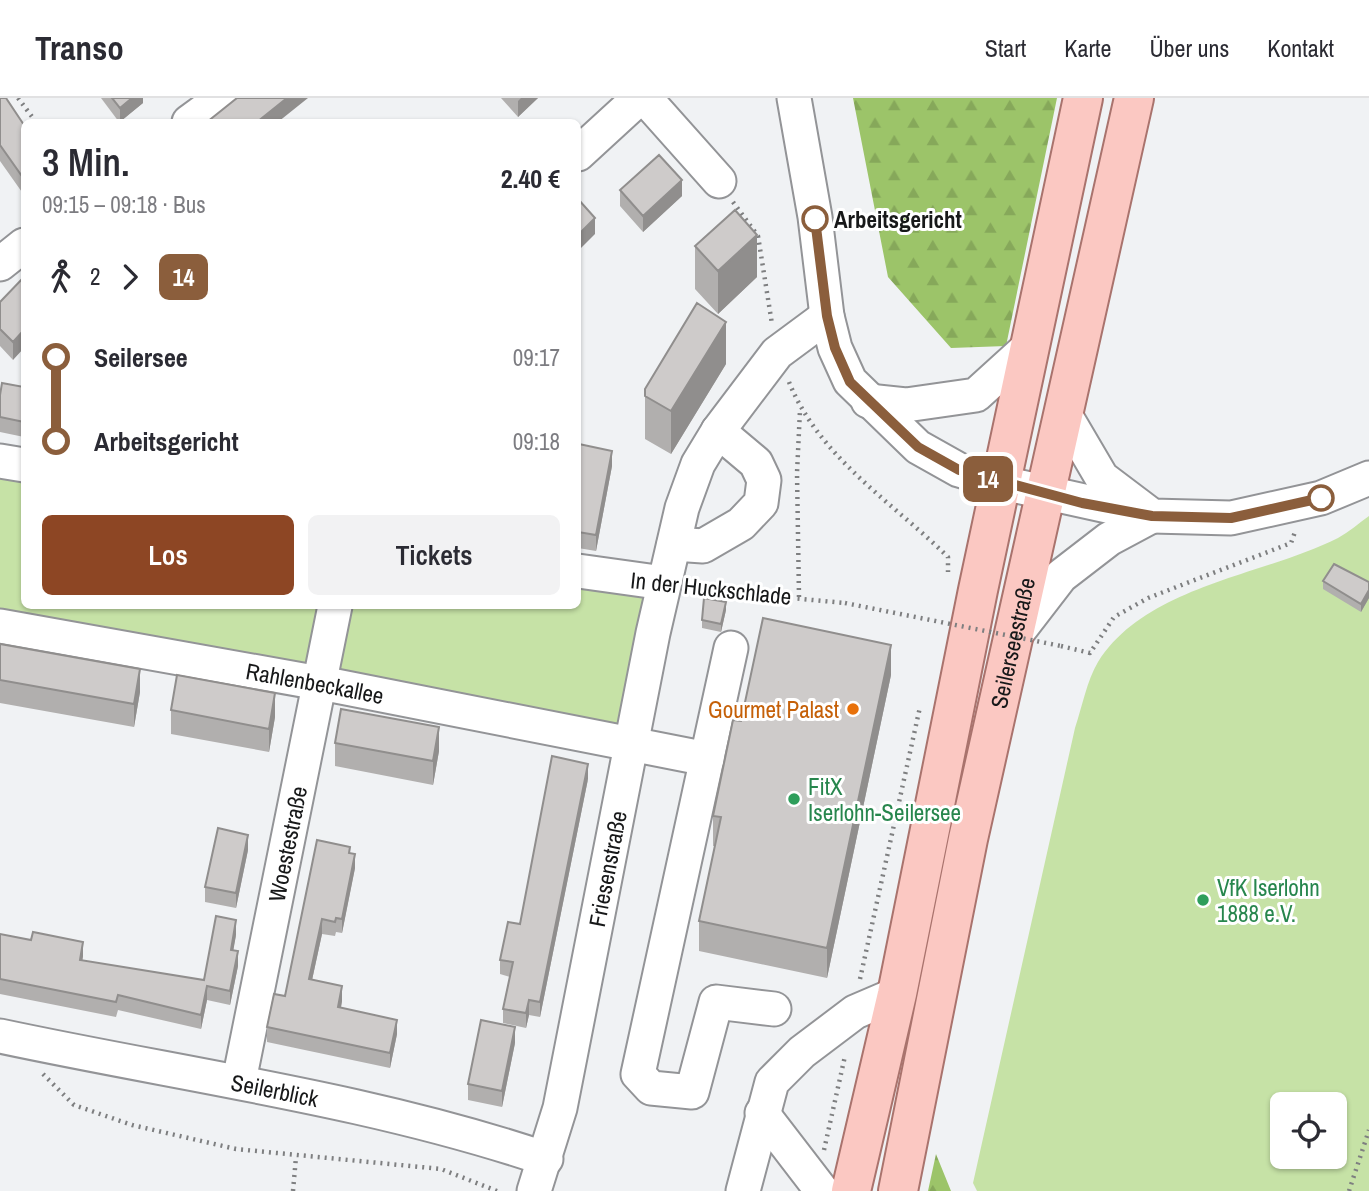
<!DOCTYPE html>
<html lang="de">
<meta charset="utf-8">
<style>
body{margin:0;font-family:"Archivo Narrow",sans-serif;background:#f2f2f3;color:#2b2b33;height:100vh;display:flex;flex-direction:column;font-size:26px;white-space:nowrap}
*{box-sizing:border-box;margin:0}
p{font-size:23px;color:#7c7c81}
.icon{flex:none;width:38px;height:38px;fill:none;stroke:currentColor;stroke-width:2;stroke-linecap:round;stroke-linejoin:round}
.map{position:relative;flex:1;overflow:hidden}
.sheet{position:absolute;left:21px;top:21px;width:560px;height:490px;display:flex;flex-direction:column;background:#fff;border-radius:10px;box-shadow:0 2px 5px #0004}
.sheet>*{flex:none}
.badge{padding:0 14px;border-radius:10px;font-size:24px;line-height:46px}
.fabs{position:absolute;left:1270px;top:994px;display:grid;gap:14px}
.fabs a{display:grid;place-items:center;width:77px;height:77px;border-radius:10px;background:#fff;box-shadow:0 2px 5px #0004;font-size:35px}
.map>.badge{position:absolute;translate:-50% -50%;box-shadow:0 0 0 4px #fff}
.legs{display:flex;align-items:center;gap:10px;height:77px;padding:0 21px;font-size:23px}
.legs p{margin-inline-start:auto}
.overview{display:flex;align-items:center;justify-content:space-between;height:119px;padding:0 21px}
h1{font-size:38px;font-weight:600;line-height:52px}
.primary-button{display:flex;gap:14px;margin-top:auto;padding:14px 21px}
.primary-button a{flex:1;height:80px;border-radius:10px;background:#8d4624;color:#fff;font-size:28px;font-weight:600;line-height:80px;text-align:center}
.primary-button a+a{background:#f2f2f3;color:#2b2b33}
ul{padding:0 21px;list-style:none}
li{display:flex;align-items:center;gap:24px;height:84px;font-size:26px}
li i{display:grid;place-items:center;width:10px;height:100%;margin:0 9px;background:currentColor}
li i::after{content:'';width:18px;height:18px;margin:-9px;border:5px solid;border-radius:50%;background:#fff}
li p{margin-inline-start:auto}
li:first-child i{background:linear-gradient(#0000 50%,currentColor 0)}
li:last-child i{background:linear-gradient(currentColor 50%,#0000 0)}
header{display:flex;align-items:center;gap:42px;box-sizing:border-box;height:98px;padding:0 35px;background:#fff;border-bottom:2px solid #e1e1e2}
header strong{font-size:33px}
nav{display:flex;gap:38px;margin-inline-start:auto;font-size:24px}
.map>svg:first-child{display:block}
</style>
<header>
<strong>Transo</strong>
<nav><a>Start</a><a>Karte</a><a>Über uns</a><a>Kontakt</a></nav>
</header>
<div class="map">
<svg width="1369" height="1093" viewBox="0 0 1369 1093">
<defs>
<pattern id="forest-firs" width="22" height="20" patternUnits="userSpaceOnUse" patternTransform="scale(1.75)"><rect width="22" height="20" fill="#9cc469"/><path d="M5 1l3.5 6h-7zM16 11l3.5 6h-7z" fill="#86a85a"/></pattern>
</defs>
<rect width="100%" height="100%" fill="#f0f2f4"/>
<path fill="url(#forest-firs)" d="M853,0H1057L1006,248L951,250L888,179Z
M936,1056L951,1093H928Z"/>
<path fill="#c6e2a6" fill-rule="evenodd" d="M0,367L24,371V508H578V477L656,492L626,641L0,523Z
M1369,418V1093H977L973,1085L1075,630C1082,609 1087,582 1098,564C1147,487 1263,478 1338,440C1349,434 1359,425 1369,418ZM1283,1006H1335V1059H1283Z"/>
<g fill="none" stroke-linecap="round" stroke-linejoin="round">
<g stroke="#939497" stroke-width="37">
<g id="minor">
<path d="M645,0L719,83"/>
<path d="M794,0L815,119L827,218L835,250L850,283L918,349L959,372L1003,385L1152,418L1231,420L1321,400L1369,380"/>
<path d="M189,24L222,0"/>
<path d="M578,56L639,0"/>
<path d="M0,166L24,147"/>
<path d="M868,303L906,307L976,297L1030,248"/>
<path d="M1065,317L1102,380L1147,414"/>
<path d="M0,363L24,367"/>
<path d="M674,446L703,448L741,426L761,405L764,382L756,365L718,333"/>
<path d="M578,473L664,485"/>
<path id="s1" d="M0,528L336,588L707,661"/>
<path d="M1014,539L1061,478L1109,441L1152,418"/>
<path d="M731,550L638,976L651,990L692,994L716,904L774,911"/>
<path id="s2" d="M0,938C182,977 369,1001 546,1061"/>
<path id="s3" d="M239,983L335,508"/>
<path d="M762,1015L822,1093"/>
<path id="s4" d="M534,1093L560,1010L653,535L682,410L698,366L718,333L777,255L827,218"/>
<path d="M743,1093L772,984L802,954L855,914L897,896"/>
</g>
</g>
<g stroke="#a9736d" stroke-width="42">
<g id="major">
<path d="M851,1093L897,896L978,492L1083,0"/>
<path id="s5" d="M898,1093L968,741L1134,0"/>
</g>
</g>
<path stroke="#7e7f80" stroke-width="4.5" stroke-dasharray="2 5" stroke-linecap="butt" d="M18,0L36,24
M733,104L758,138L772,226
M789,284C819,359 892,404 948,459V474
M693,491L845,505
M799,499L797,375L800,312
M1061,548L1090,555L1114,519L1148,500L1291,445L1295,434
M860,881L920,609
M43,976L74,1007L132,1027L236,1051L441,1071L497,1093
M824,1052L845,958
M293,1093L296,1059
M1349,1093L1369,1032"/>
<use href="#minor" stroke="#fff" stroke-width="33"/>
<use href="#major" stroke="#fbc8c2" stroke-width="38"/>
<path stroke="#7e7f80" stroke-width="4.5" stroke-dasharray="2 5" stroke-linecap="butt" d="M845,505L1061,548"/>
</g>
<path fill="#b1afae" d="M0,0L24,27V97L0,63Z
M101,0H143V5L119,24Z
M501,0H538L518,19Z
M620,92L682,98L643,134L620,108Z
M695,148L757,179L718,216L695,191Z
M24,179L13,262L0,248V204Z
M726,266L671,356L645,341V291Z
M24,289V339L0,334V297Z
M578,354L612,368L596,453L578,450Z
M1323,483L1369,484V500L1361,514L1323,491Z
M726,512L721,534L702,530V522Z
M0,546L140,594L134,629L0,605Z
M891,577L827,880L699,853V823L715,748H713V718L741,623Z
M171,612L275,619L269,654L171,636Z
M335,645L439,653L433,687L335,668Z
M588,681L540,919L529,917L526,930L503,925V911L510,879L500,876V862L520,826Z
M248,752L236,810L205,804V789Z
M350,755L355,770L342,835L336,834L335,838L322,836L312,882L342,903L341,910L397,936L390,970L267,944V929L285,898Z
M0,836L83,858L82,863L204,882L236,837L233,852L238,868L230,907L207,902L201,931L118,912L116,919L0,896Z
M515,945L502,1009L468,1002V986Z"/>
<path fill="#908e8d" d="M132,0H143V5L120,24V10Z
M287,0H308L278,24H257Z
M521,0H538L518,19V3Z
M682,82V98L643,134V118Z
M595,120V136L578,153V137Z
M757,137V179L718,216V173Z
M726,224V266L671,356V313Z
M24,232V250L13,262V244Z
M612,353V368L596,453V437Z
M1369,492V500L1361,514V506Z
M726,504V512L721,534V526Z
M891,547V577L827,880V850Z
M140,571V594L134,629V606Z
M275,595V619L269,654V631Z
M439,629V653L433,687V663Z
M588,666V681L540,919V904Z
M248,737V752L236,810V795Z
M355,756V770L342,835V821Z
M322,821V836L309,896V881Z
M236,822V837L231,866V852Z
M83,844V858L80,877V862Z
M238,853V868L230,907V893Z
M207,888V902L201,931V917Z
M342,888V903L338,924V909Z
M529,902V917L526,930V915Z
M397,922V936L390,970V955Z
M515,929V945L502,1009V993Z"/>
<path fill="#cecbca" stroke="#908e8d" stroke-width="2" d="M0,0H6L24,27V81L0,47Z
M112,0H132L120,10Z
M237,0H287L257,24H207Z
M659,57L682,82L643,118L620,92Z
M578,101L595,120L578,137Z
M735,112L757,137L718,173L695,148Z
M24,179V232L13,244L0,231V204Z
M697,205L726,224L671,313L645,298V291Z
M2,285L24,289V324L0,319V297Z
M579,346L612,353L596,437L578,434V354Z
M1334,466L1369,484V492L1361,506L1323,483Z
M704,500L726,504L721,526L702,522Z
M763,520L891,547L827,850L699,823L721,719L713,718L733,622L741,623Z
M0,546L140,571L134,606L0,582Z
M177,577L275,595L269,631L171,612Z
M341,611L439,629L433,663L335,645Z
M552,658L588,666L540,904L529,902L526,915L503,911L513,864L500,862L508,824L520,826Z
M218,730L248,737L236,795L205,789Z
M317,742L350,749L349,755L355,756L342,821L336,820L335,824L322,821L309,881L342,888L338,909L397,922L390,955L267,929L274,896L285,898Z
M216,818L236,822L231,852L238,853L230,893L207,888L201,917L118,897L116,904L0,881V836L31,842L33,834L83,844L80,862L204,882Z
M481,922L515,929L502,993L468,986Z"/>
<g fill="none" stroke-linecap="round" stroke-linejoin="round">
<g stroke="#fff" stroke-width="16">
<path id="line-1" d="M815,121L827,218L835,250L850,284L918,349L959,372L1082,405L1152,418L1231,420L1321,400"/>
</g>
<use href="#line-1" stroke="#8b5e3c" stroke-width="10"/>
</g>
<g fill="#fff" stroke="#8b5e3c" stroke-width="3.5">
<circle cx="815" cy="121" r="12"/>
<circle cx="1321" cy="400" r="12"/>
</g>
<circle fill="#e8710a" stroke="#fff" stroke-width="2.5" cx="853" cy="611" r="7"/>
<g fill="#2e9e5b" stroke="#fff" stroke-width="2.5">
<circle cx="794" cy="701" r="7"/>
<circle cx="1203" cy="802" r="7"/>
</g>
<g text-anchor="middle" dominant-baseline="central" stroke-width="6" stroke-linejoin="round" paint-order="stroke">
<g font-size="23" font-weight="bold" fill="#171819" stroke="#fff" text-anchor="start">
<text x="834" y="121">Arbeitsgericht</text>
</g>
<g font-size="23" fill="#171819" stroke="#fff">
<text transform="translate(711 490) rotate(6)">In der Huckschlade</text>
<text stroke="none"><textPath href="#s5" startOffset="560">Seilerseestraße</textPath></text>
<text stroke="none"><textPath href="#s1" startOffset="320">Rahlenbeckallee</textPath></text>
<text stroke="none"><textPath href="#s3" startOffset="242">Woestestraße</textPath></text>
<text stroke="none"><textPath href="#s4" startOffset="331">Friesenstraße</textPath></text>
<text stroke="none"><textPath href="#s2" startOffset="280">Seilerblick</textPath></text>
</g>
<g font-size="23" fill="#c56008" stroke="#fff" text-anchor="end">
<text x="839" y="611">Gourmet Palast</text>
</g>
<g font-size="23" fill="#27864d" stroke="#fff" text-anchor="start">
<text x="808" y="688">FitX<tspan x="808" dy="26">Iserlohn-Seilersee</tspan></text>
<text x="1217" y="789">VfK Iserlohn<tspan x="1217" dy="26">1888 e.V.</tspan></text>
</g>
</g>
</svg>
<div class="fabs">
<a><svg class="icon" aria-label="locate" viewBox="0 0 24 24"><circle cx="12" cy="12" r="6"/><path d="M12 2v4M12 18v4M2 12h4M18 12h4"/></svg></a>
</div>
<b class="badge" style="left:988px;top:381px;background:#8b5e3c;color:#fff">14</b>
<section class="sheet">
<div class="overview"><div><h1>3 Min.</h1><p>09:15 – 09:18 · Bus</p></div><b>2.40 €</b></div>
<div class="legs"><svg class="icon" aria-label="walk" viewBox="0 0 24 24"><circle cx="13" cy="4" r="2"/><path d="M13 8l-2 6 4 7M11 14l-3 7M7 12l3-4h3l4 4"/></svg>2<svg class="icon" aria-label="forward" viewBox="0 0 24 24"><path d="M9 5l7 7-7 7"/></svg><b class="badge" style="background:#8b5e3c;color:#fff">14</b></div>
<ul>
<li><i style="color:#8b5e3c"></i><b>Seilersee</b><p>09:17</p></li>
<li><i style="color:#8b5e3c"></i><b>Arbeitsgericht</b><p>09:18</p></li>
</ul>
<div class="primary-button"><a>Los</a><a>Tickets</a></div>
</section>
</div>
